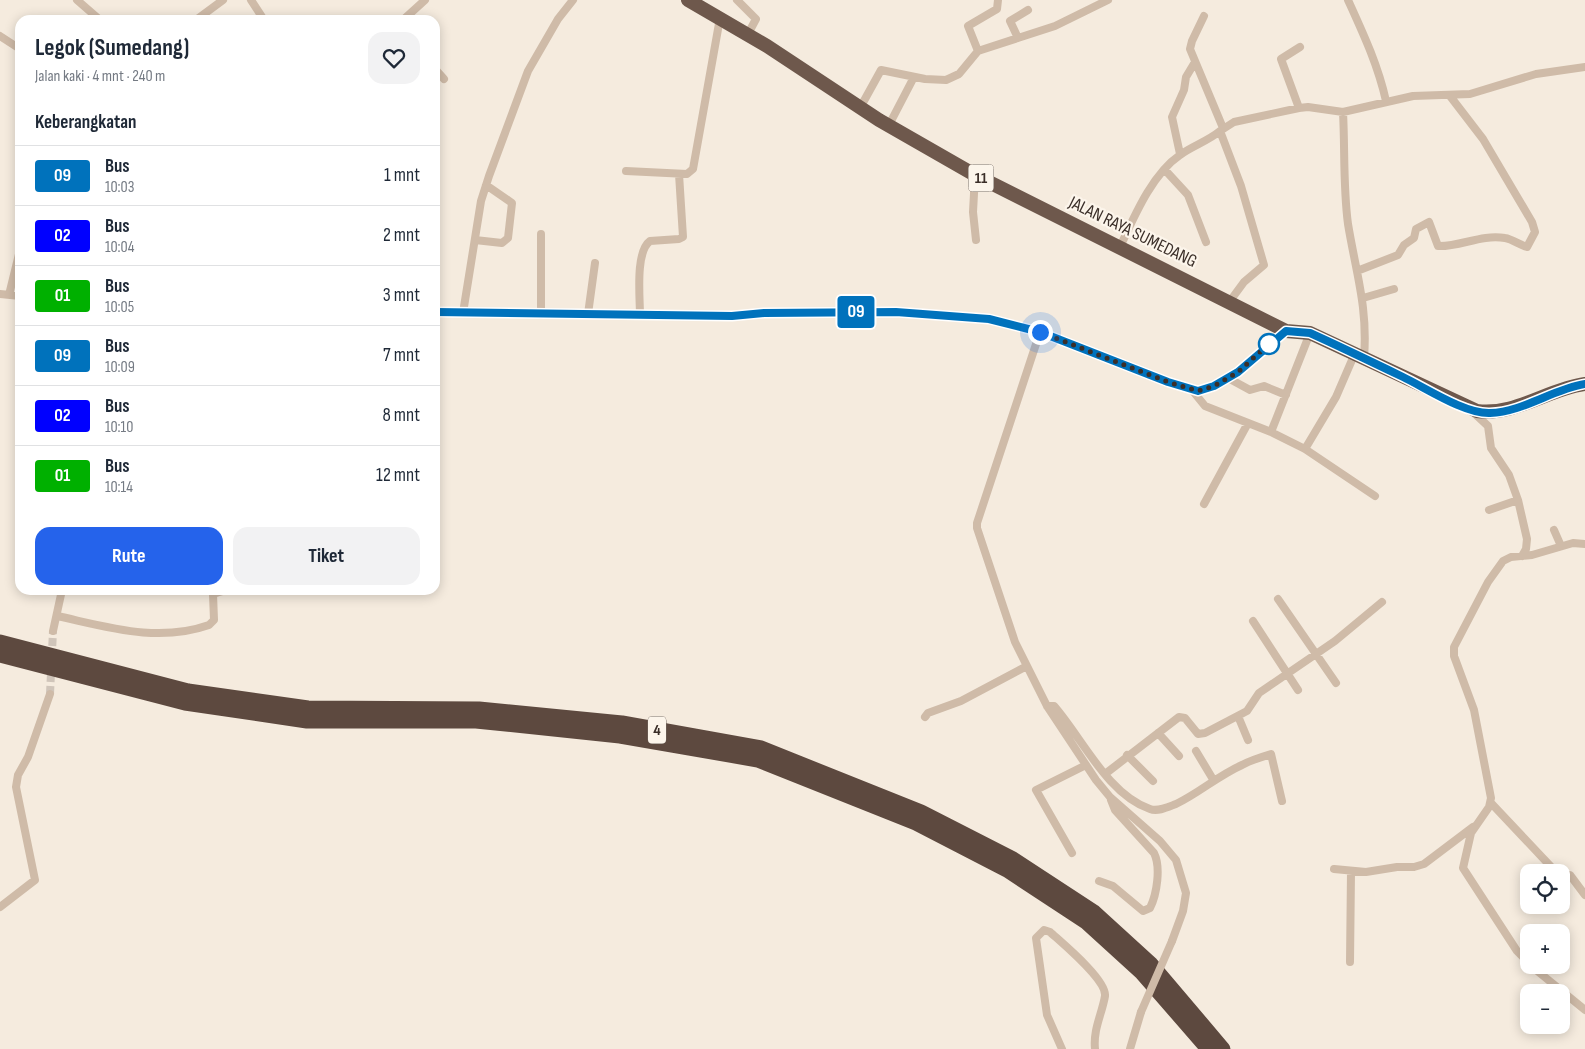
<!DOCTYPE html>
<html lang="id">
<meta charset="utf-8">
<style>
body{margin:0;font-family:"Sofia Sans Condensed",sans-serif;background:#f2f2f3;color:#1f2937;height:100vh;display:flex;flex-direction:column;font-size:19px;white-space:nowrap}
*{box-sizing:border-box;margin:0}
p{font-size:16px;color:#747a83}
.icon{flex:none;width:28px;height:28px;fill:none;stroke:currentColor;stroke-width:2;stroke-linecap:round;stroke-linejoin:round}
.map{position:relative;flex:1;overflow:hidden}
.details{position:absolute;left:15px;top:15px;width:425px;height:580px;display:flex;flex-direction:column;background:#fff;border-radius:15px;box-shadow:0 2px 12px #0003}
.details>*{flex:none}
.badge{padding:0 10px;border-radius:4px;font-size:18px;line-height:32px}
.fabs{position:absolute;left:1520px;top:864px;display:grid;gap:10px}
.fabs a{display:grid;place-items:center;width:50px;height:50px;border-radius:10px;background:#fff;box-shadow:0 2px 12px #0003;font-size:25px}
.you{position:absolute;width:25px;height:25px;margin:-12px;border:4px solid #fff;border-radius:50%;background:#1a73e8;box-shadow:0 0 0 8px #1a73e833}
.map>.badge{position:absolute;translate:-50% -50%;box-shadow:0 0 0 2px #fff}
h2{padding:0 20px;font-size:19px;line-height:45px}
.round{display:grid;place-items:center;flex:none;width:52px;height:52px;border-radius:15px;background:#f2f2f3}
.summary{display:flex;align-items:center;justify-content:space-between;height:85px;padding:0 20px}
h1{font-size:24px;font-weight:700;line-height:38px}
.action{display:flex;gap:10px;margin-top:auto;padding:10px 20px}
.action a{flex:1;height:58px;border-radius:15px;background:#2563eb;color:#fff;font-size:20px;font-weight:700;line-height:58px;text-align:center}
.action a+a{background:#f2f2f3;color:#1f2937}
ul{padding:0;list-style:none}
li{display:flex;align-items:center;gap:15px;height:60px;padding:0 20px;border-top:1px solid #e0e1e3}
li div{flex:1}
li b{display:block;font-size:19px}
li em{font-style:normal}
li .badge{min-width:55px;font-weight:700;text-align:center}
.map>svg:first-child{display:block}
</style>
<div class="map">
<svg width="1585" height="1049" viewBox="0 0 1585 1049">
<rect width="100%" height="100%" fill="#f5ebde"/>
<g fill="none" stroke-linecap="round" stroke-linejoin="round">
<path stroke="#d0c5ba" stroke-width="8" stroke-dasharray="8 4" stroke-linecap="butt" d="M50,694L53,631"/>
<path stroke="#cfbba8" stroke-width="8" d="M77,0L100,20
M251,0L264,20
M737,0L756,19L748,34
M1348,0C1363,33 1378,65 1386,101
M1204,16L1192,41L1190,49L1223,128
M196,20L223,0
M403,20L425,0
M0,36L20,49
M1018,38L1010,21L1028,10
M978,51L968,26L997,9L998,0
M435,69L444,79
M860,108L881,70L925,79L946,80L959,74L978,51L1055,26L1108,0
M1299,108L1281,59L1300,47
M1343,112C1345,149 1343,187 1348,224C1356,273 1368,307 1364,358
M889,125L914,77
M1220,131L1234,122L1299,108L1308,107L1343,112L1413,96L1470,94L1536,74L1585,67
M1180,154L1172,117L1184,90L1186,77L1195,62
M1165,170L1188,195L1206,242
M626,171L687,174L693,169L720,18
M975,175L973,212L976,240
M541,234V315
M475,240L502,243L508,238L512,203L486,185
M1120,247C1134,217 1152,174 1180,155C1192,146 1208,141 1220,131L1241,186L1264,265L1244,282L1230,301
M1357,271L1398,255L1404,245L1414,238L1416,229L1429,222L1438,246C1460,247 1481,234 1505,238C1512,239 1520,245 1527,247L1535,232L1532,222L1483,139L1450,96
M0,294L20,296
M9,295L20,250
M1363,298L1394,289
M435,312L732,316L764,313H896L989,319L1040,332L1169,382L1198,391L1214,386L1238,372L1286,331
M463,313L481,201L489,176L528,71L558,19L573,0
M588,314L595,263
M640,315C640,298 635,252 650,241L679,239L683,237L679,174
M1040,332L977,523V528L1015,642L1047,706L1096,780L1110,797L1160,841L1176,860L1186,893L1183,911L1172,941
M1228,378L1250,390L1264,386L1286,395
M1192,390L1205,406L1271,432L1305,449L1375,496
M1473,412L1488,426L1491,448L1509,475L1518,500L1527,539L1526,549L1522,556
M1271,432L1310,333
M1305,449L1336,397L1355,353
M1204,504L1248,423
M1489,510L1518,500
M1554,530L1561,546
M1278,599L1336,683
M57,616C108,627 158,643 209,625L214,620L213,594L226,590
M1253,621L1298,690
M53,631L62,590
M1047,706H1054C1082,738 1108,795 1150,809C1158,812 1168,807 1176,804C1199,793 1219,775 1242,765C1251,760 1261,757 1271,754L1282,801
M1238,716L1248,740
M925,717L928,713L961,701L1027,666
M1158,733L1179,756
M1196,751L1214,781
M1127,755L1153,781
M1105,774L1179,717L1185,718L1198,734L1205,733L1247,711L1259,693L1335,641L1382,602
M1491,803L1556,872
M1072,853L1036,790L1084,766
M1334,869L1366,872L1397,867H1414L1424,864L1473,827
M1561,875H1570L1585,895
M1099,881L1113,886L1143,911L1150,908C1157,894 1161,867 1154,853L1115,810L1111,800
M0,907L35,880L16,787L18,775L28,757L50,694
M1350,962L1351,872
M1529,963L1517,951L1463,868L1471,833L1489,807L1491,798L1474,710L1454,656V647L1488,582L1503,561L1511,557L1532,555L1573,543L1585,544
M1530,965L1585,1010
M1062,1049L1047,1015L1036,938L1044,930L1050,932C1062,943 1107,980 1105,996C1102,1014 1093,1029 1095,1049
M1130,1049L1141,1012"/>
<path stroke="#6e584c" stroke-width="14" d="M688,0L767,46L879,120L975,175L1286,331L1310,333L1477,411C1515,416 1548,389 1585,384"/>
<path stroke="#5d493f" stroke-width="15" d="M0,642L188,691L308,708L479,709L622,723L761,748L921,812L1013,859L1094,912L1151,964L1223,1049
M0,655L185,703L307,721H476L620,736L758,760L916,823L1007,870L1086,922L1142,973L1208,1049"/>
<path stroke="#cfbba8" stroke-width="8" d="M1141,1012L1172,941"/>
</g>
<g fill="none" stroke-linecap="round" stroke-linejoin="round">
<g stroke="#fff" stroke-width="11">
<path id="line" d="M435,312L732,316L764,313L896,312L989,319L1040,332L1168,382L1198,391L1214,386L1238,372L1286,331L1310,333C1341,347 1372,362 1403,377C1426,388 1465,414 1490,413C1523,412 1553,389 1585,384"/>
</g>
<use href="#line" stroke="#0072bc" stroke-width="8"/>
<path stroke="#3b2f29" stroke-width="5" stroke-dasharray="0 9" d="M1040,332L1168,382L1198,391L1214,386L1238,372L1269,344"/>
</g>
<circle fill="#fff" stroke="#0072bc" stroke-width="2.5" cx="1269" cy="344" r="10"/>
<g text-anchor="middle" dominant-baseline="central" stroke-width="4.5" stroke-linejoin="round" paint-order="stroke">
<g fill="#fcf5eb" stroke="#756a63" stroke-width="1">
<rect x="968.5" y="164.5" width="25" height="27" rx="4"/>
<rect x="648" y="716.5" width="18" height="27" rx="4"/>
</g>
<g font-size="16" font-weight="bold" fill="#3b2f29">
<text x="981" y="178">11</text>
<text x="657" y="730">4</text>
</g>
<g font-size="18" fill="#3b2f29" stroke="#fcf5eb">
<text transform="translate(1133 232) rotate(26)">JALAN RAYA SUMEDANG</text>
</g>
</g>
</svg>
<div class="fabs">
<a><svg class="icon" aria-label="locate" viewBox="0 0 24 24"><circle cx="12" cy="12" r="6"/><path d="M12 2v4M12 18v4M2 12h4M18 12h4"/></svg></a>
<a>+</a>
<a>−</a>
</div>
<div class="you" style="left:1040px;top:332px"></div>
<b class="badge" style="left:856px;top:312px;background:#0072bc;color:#fff">09</b>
<section class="details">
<div class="summary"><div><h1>Legok (Sumedang)</h1><p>Jalan kaki · 4 mnt · 240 m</p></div><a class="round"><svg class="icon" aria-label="heart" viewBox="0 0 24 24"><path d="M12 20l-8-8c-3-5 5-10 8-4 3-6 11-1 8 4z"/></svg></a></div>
<h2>Keberangkatan</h2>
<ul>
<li><span class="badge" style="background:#0072bc;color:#fff">09</span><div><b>Bus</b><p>10:03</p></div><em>1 mnt</em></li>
<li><span class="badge" style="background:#00f;color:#fff">02</span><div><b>Bus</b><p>10:04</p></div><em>2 mnt</em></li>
<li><span class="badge" style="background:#00b000;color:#fff">01</span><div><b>Bus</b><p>10:05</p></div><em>3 mnt</em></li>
<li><span class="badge" style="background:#0072bc;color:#fff">09</span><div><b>Bus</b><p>10:09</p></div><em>7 mnt</em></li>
<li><span class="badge" style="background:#00f;color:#fff">02</span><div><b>Bus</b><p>10:10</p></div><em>8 mnt</em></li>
<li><span class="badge" style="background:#00b000;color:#fff">01</span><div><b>Bus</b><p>10:14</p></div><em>12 mnt</em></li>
</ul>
<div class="action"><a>Rute</a><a>Tiket</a></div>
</section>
</div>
